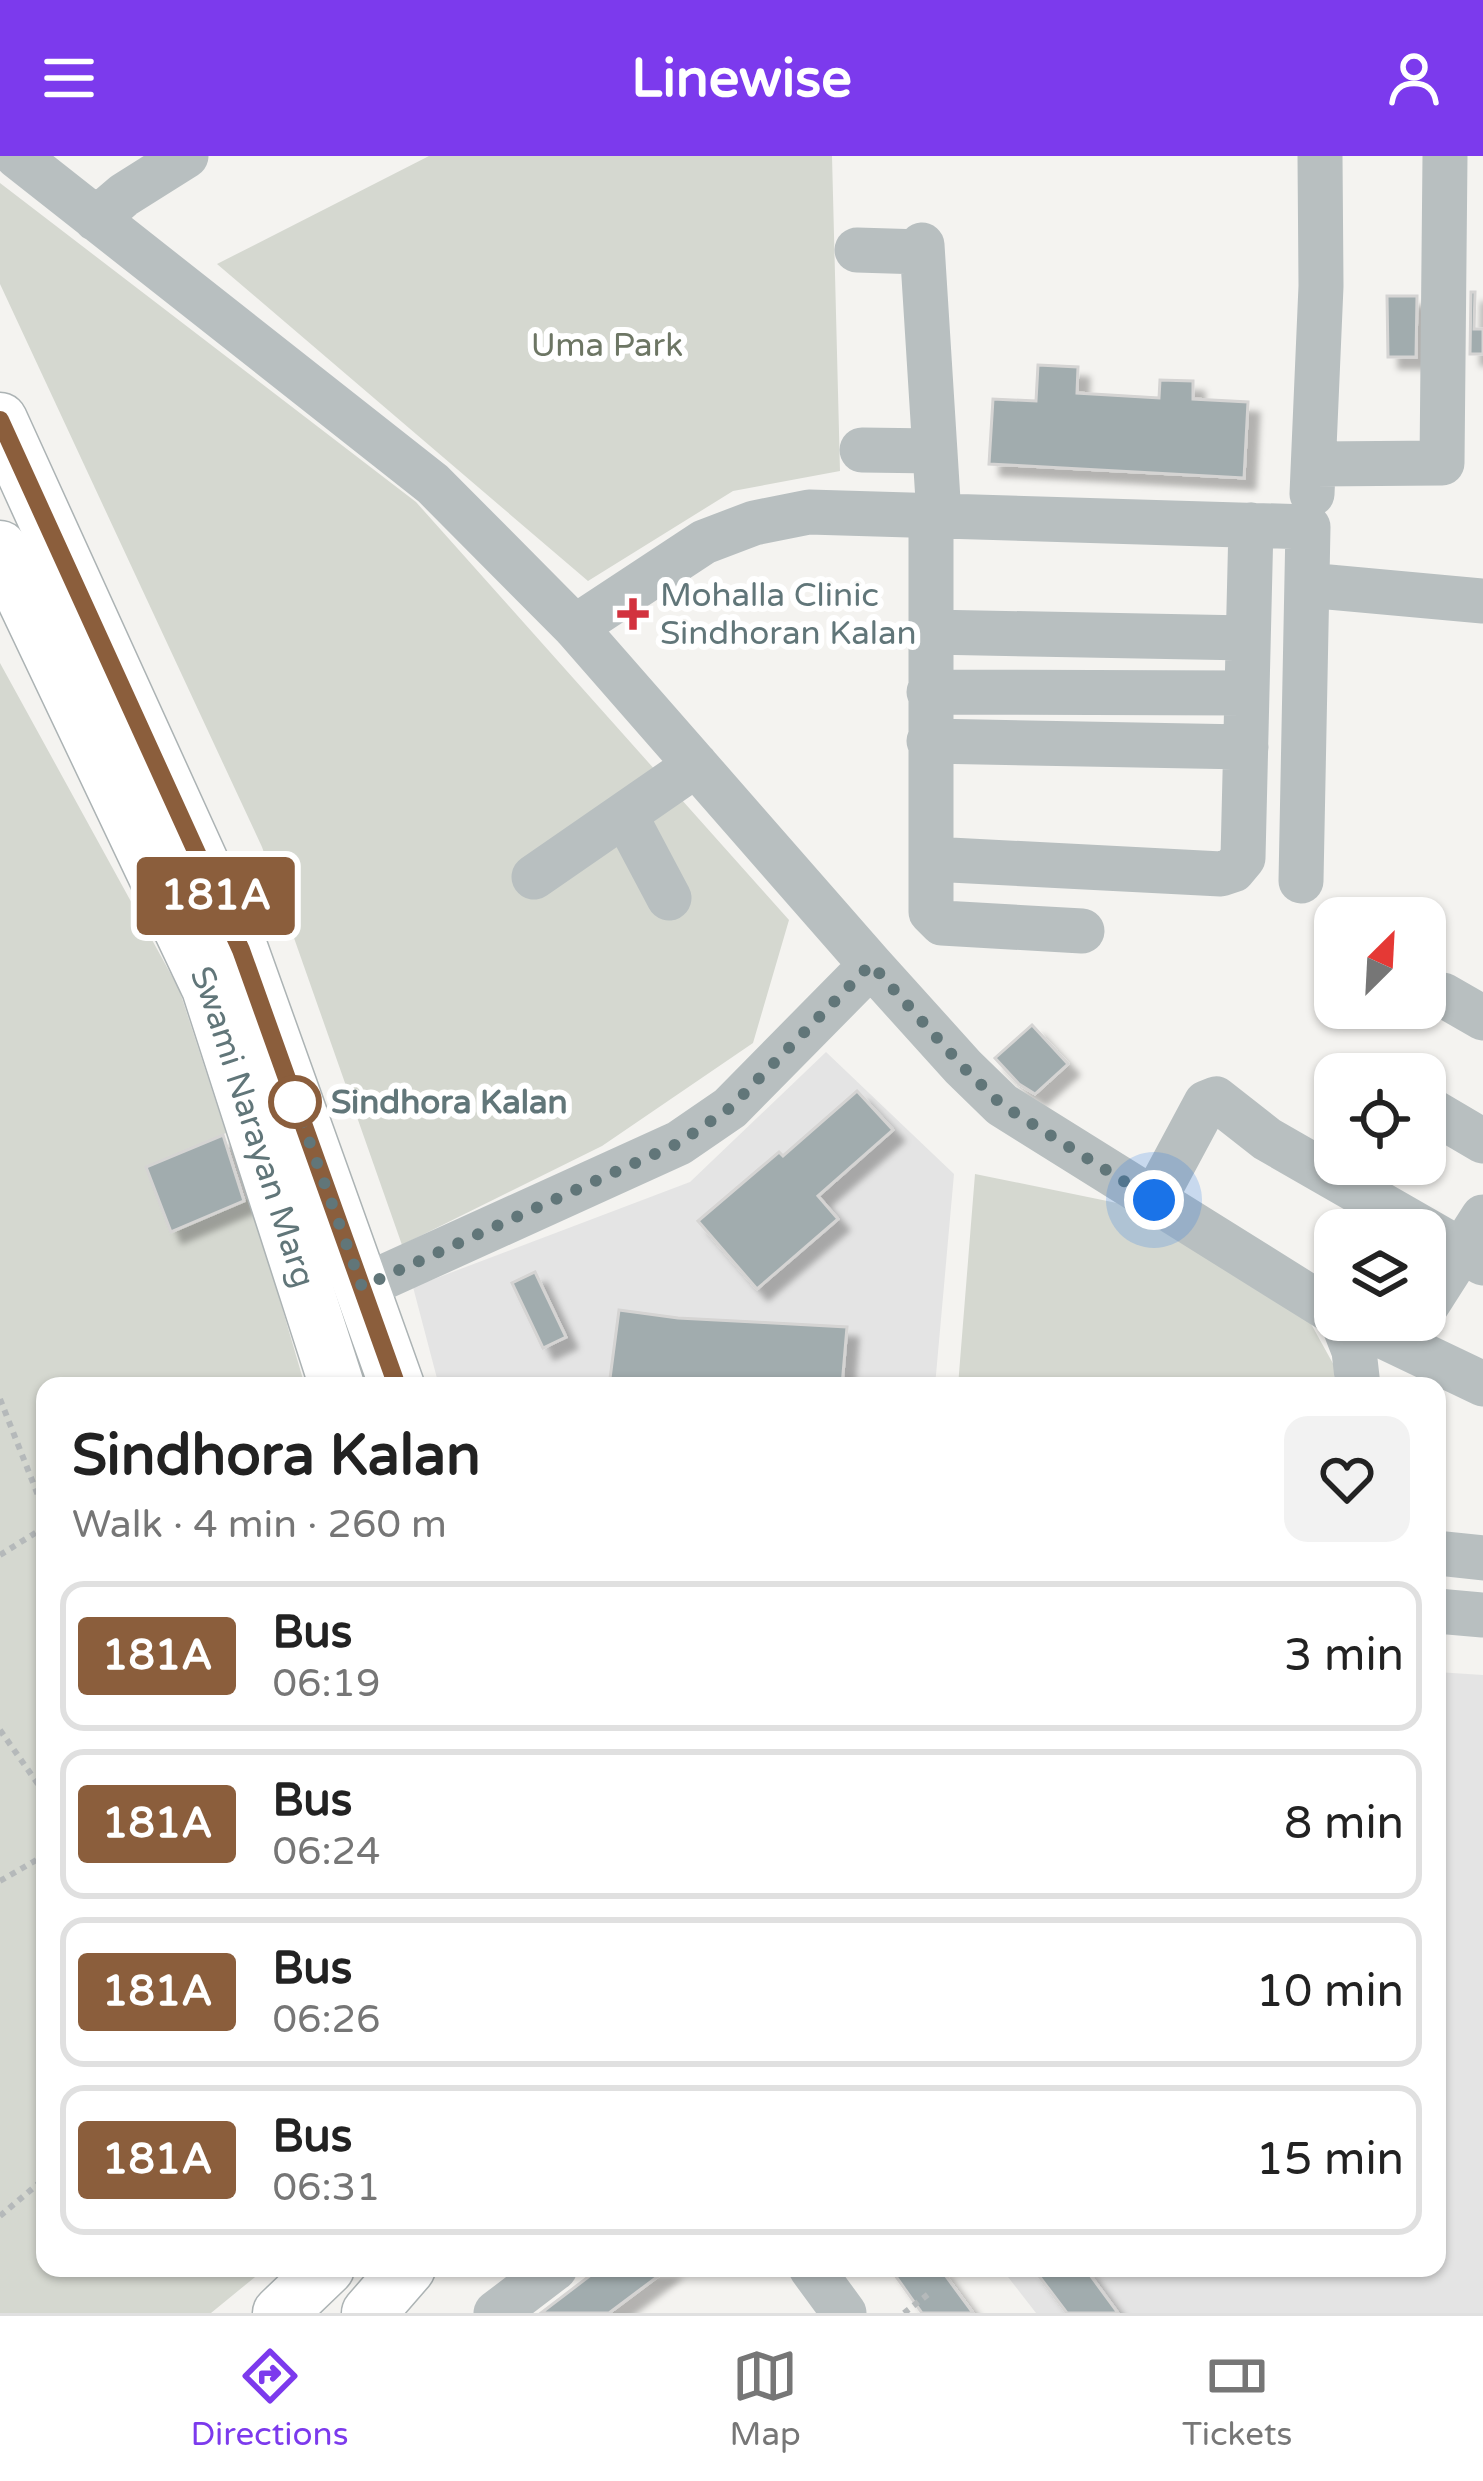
<!DOCTYPE html>
<meta charset="utf-8">
<style>
body{margin:0;font-family:"Varela Round",sans-serif;background:#f2f2f2;color:#222;height:100vh;display:flex;flex-direction:column;font-size:45px;white-space:nowrap}
*{box-sizing:border-box;margin:0}
p{font-size:39px;color:#767676}
.icon{flex:none;width:66px;height:66px;fill:none;stroke:currentColor;stroke-width:2;stroke-linecap:round;stroke-linejoin:round}
.map{position:relative;flex:1;overflow:hidden}
.sheet{position:absolute;left:36px;top:1221px;width:1410px;height:900px;display:flex;flex-direction:column;background:#fff;border-radius:24px;box-shadow:0 3px 9px #0004}
.sheet>*{flex:none}
.badge{padding:0 24px;border-radius:9px;font-size:42px;line-height:78px}
.needle{width:78px;rotate:24deg}
.controls{position:absolute;left:1314px;top:741px;display:grid;gap:24px}
.controls a{display:grid;place-items:center;width:132px;height:132px;border-radius:24px;background:#fff;box-shadow:0 3px 9px #0004;font-size:60px}
.you{position:absolute;width:60px;height:60px;margin:-30px;border:9px solid #fff;border-radius:50%;background:#1a73e8;box-shadow:0 0 0 18px #1a73e833}
.map>.badge{position:absolute;translate:-50% -50%;box-shadow:0 0 0 6px #fff}
.round{display:grid;place-items:center;flex:none;width:126px;height:126px;border-radius:24px;background:#f2f2f2}
.headline{display:flex;align-items:center;justify-content:space-between;height:204px;padding:0 36px}
h1{font-size:57px;font-weight:700;line-height:90px}
ul{padding:0;list-style:none}
li{display:flex;align-items:center;gap:36px;height:150px;margin:0 24px 18px;padding:0 12px;border:6px solid #e0e0e0;border-radius:24px}
li div{flex:1}
li b{display:block;font-size:45px}
li em{font-style:normal}
li .badge{min-width:132px;font-weight:700;text-align:center}
header{display:flex;justify-content:space-between;align-items:center;height:156px;padding:0 36px;background:#7c3aed;color:#fff;font-size:54px;font-weight:700}
.tabs{display:flex;justify-content:space-around;align-items:center;height:168px;border-top:3px solid #e0e0e0;background:#fff;font-size:33px;color:#767676}
.tabs a{display:grid;justify-items:center;gap:6px}
.tabs .selected{color:#7c3aed}
.map>svg:first-child{display:block}
</style>
<header><svg class="icon" aria-label="menu" viewBox="0 0 24 24"><path d="M4 6h16M4 12h16M4 18h16"/></svg>Linewise<svg class="icon" aria-label="person" viewBox="0 0 24 24"><circle cx="12" cy="8" r="4"/><path d="M4 21q1-7 8-7t8 7"/></svg></header>
<div class="map">
<svg width="1483" height="2157" viewBox="0 0 1483 2157">
<defs>
<filter id="shadow"><feDropShadow dx="11" dy="11" stdDeviation="3" flood-color="#0004"/></filter>
</defs>
<rect width="100%" height="100%" fill="#f4f3f0"/>
<path fill="#e4e4e4" d="M826,896L954,1018L935,1230H439L413,1131L690,1026Z
M1437,1516L1483,1519V2157H1036L1001,2112H1437Z"/>
<path fill="#d5d8d0" d="M429,0H832L840,315L733,335L588,425L217,108Z
M0,27L416,346L789,764L753,887L602,990L402,1089L262,691L0,128Z
M0,507L179,833L226,977L146,1011L170,1075L250,1042L305,1230H45V2112H266L211,2157H0Z
M975,1018L1117,1047L1305,1157L1336,1213L1332,1230H958Z"/>
<path fill="#a1acae" stroke="#d5d4d3" stroke-width="3" filter="url(#shadow)" d="M1471,136H1475L1474,173H1483V198H1470Z
M1387,140H1417L1416,201H1388Z
M1038,209L1078,211L1077,237L1159,242L1160,224L1193,225V243L1248,246L1244,322L989,308L993,243L1036,245Z
M1032,869L1068,908L1035,938L1019,928L995,902Z
M857,935L893,974L818,1040L838,1063L757,1133L698,1065L779,996L783,1000Z
M223,979L244,1045L171,1076L146,1011Z
M535,1116L566,1181L543,1192L512,1127Z
M619,1154L678,1162L847,1171L842,1230H609Z
M600,2112H669L609,2157H541Z
M890,2112H940L973,2157H922Z
M1033,2112H1085L1118,2157H1067Z"/>
<g fill="none" stroke-linecap="round" stroke-linejoin="round">
<g stroke="#acb3b4" stroke-width="57">
<g id="major">
<path d="M0,264L241,794L397,1230"/>
<path id="s1" d="M0,392L209,832L337,1230"/>
<path d="M280,2157L327,2112"/>
<path d="M369,2157L408,2112"/>
</g>
</g>
<path stroke="#b5b9ba" stroke-width="6" stroke-dasharray="6 6" stroke-linecap="butt" d="M0,1243L45,1357
M0,1399L45,1371
M0,1574L45,1638
M0,1725L45,1699
M0,2060L45,2022
M904,2157L931,2136"/>
<path stroke="#b8bfc0" stroke-width="45" d="M17,0L433,328L575,471L871,809L730,952L679,987L362,1131
M96,63L124,39L186,0
M922,89L939,360
M857,94L922,96
M862,294L935,295
M1315,308L1442,307L1445,0
M1312,338L1321,130L1320,0
M931,360V703L1221,718L1233,714L1243,702L1251,369
M1307,429L1483,445
M575,471L704,386L754,367L809,356L1308,371L1301,725
M930,476L1248,482
M929,536L1247,537
M929,585L1246,591
M625,659L669,742
M931,703V756L942,767L1082,775
M534,721L696,609
M871,809L963,911L1002,949L1335,1157
M1443,839L1483,862
M1425,951L1483,985
M1154,1044L1206,947L1216,943L1267,983L1483,1107
M1425,1152L1483,1061
M1342,1164L1354,1195L1358,1230
M1349,1164L1483,1228
M1437,1397L1483,1402
M1437,1455L1483,1459
M811,2112L844,2157
M496,2157L555,2112"/>
<use href="#major" stroke="#fff" stroke-width="54"/>
</g>
<g fill="none" stroke-linecap="round" stroke-linejoin="round">
<g stroke="#fff" stroke-width="27">
<path id="line" d="M0,264L241,794L397,1230"/>
</g>
<use href="#line" stroke="#8b5e3c" stroke-width="18"/>
<path stroke="#617679" stroke-width="12" stroke-dasharray="0 21.6" d="M295,946L362,1131L679,987L730,952L871,808L963,911L1002,949L1154,1044"/>
</g>
<path fill="#d2323e" stroke="#fff" stroke-width="4.5" d="M627 440h12v12h12v12h-12v12h-12v-12h-12v-12h12z"/>
<circle fill="#fff" stroke="#8b5e3c" stroke-width="6" cx="295" cy="946" r="24"/>
<g text-anchor="middle" dominant-baseline="central" stroke-width="12" stroke-linejoin="round" paint-order="stroke">
<g font-size="33" fill="#6d7664" stroke="#fff">
<text x="607" y="189">Uma Park</text>
</g>
<g font-size="33" fill="#617679" stroke="#fff" text-anchor="start">
<text x="660" y="439">Mohalla Clinic<tspan x="660" dy="38">Sindhoran Kalan</tspan></text>
</g>
<g font-size="33" font-weight="bold" fill="#617679" stroke="#fff" text-anchor="start">
<text x="331" y="946">Sindhora Kalan</text>
</g>
<g font-size="33" fill="#617679" stroke="#fff">
<text stroke="none"><textPath href="#s1" startOffset="633">Swami Narayan Marg</textPath></text>
</g>
</g>
</svg>
<div class="controls">
<a><svg class="needle" viewBox="-14 -14 28 28"><path d="M0-13l5 13h-10z" fill="#e53935"/><path d="M0 13l5-13h-10z" fill="#767676"/></svg></a>
<a><svg class="icon" aria-label="locate" viewBox="0 0 24 24"><circle cx="12" cy="12" r="6"/><path d="M12 2v4M12 18v4M2 12h4M18 12h4"/></svg></a>
<a><svg class="icon" aria-label="layers" viewBox="0 0 24 24"><path d="M12 4l9 5-9 5-9-5zM3 14l9 5 9-5"/></svg></a>
</div>
<div class="you" style="left:1154px;top:1044px"></div>
<b class="badge" style="left:216px;top:740px;background:#8b5e3c;color:#fff">181A</b>
<section class="sheet">
<div class="headline"><div><h1>Sindhora Kalan</h1><p>Walk · 4 min · 260 m</p></div><a class="round"><svg class="icon" aria-label="heart" viewBox="0 0 24 24"><path d="M12 20l-8-8c-3-5 5-10 8-4 3-6 11-1 8 4z"/></svg></a></div>
<ul>
<li><span class="badge" style="background:#8b5e3c;color:#fff">181A</span><div><b>Bus</b><p>06:19</p></div><em>3 min</em></li>
<li><span class="badge" style="background:#8b5e3c;color:#fff">181A</span><div><b>Bus</b><p>06:24</p></div><em>8 min</em></li>
<li><span class="badge" style="background:#8b5e3c;color:#fff">181A</span><div><b>Bus</b><p>06:26</p></div><em>10 min</em></li>
<li><span class="badge" style="background:#8b5e3c;color:#fff">181A</span><div><b>Bus</b><p>06:31</p></div><em>15 min</em></li>
</ul>
</section>
</div>
<nav class="tabs">
<a class="selected"><svg class="icon" aria-label="directions" viewBox="0 0 24 24"><path d="M12 3l9 9-9 9-9-9zM9 14v-3h6M13 9l2 2-2 2"/></svg>Directions</a>
<a><svg class="icon" aria-label="map" viewBox="0 0 24 24"><path d="M3 6l6-2 6 2 6-2v14l-6 2-6-2-6 2zM9 4v14M15 6v14"/></svg>Map</a>
<a><svg class="icon" aria-label="tickets" viewBox="0 0 24 24"><path d="M3 7h18v10H3zM15 7v10"/></svg>Tickets</a>
</nav>
